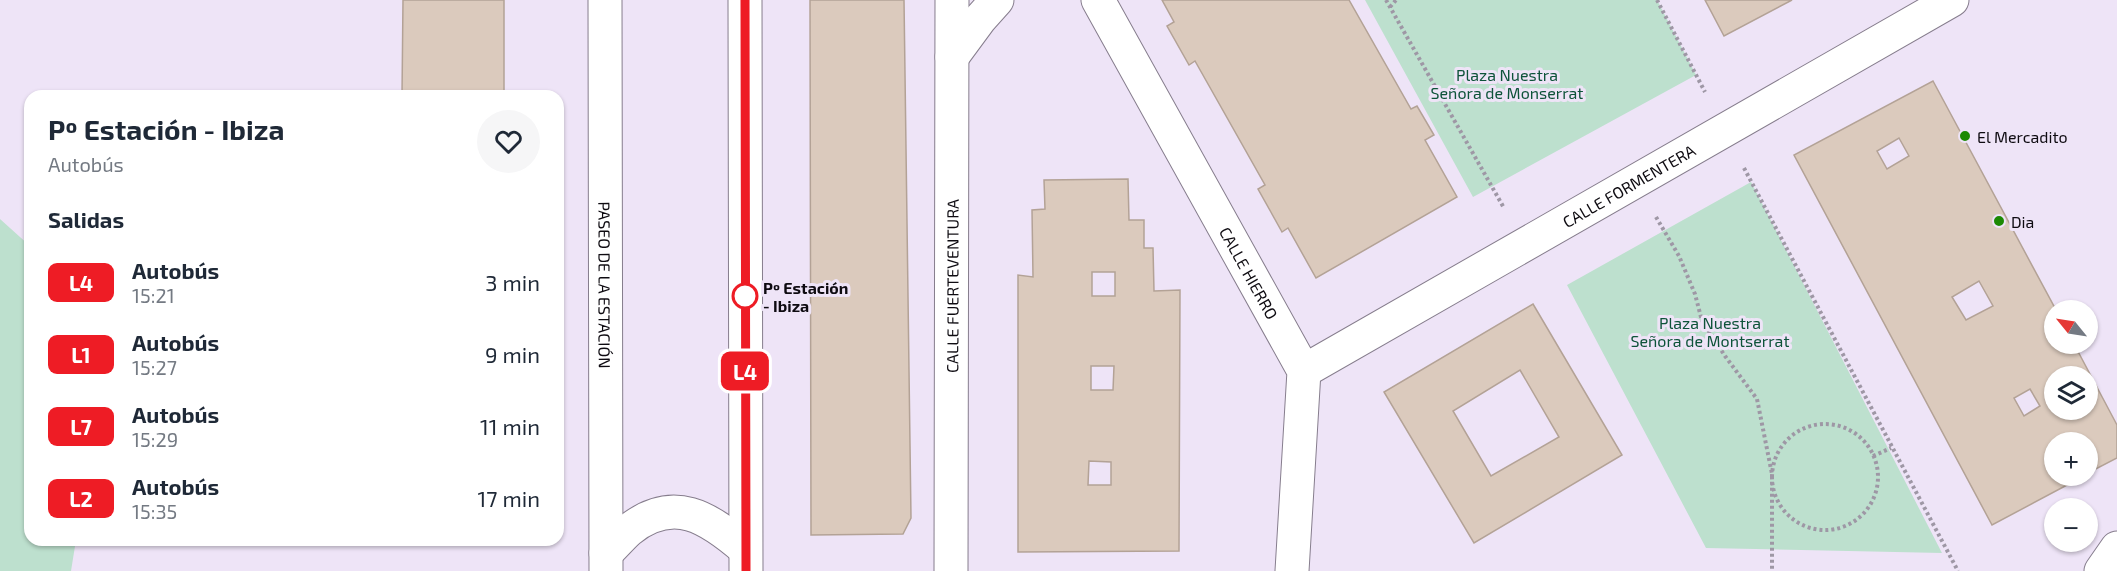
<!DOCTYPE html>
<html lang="es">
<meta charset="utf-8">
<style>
body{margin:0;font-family:"Exo 2",sans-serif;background:#f6f6f7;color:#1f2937;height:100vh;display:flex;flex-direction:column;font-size:22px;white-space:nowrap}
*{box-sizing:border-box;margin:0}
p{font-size:20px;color:#747a83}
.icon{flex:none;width:33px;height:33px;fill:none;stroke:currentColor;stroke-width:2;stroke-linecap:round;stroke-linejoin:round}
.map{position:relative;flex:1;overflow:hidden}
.details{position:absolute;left:24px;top:90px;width:540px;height:456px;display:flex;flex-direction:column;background:#fff;border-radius:18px;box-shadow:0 2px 4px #0004}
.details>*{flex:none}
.badge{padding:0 12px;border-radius:9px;font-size:21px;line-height:39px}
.needle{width:39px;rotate:300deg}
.tools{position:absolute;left:2044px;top:300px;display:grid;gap:12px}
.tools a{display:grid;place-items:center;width:54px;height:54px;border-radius:50%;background:#fff;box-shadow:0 2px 4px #0004;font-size:30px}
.map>.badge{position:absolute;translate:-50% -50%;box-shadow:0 0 0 3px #fff}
h2{padding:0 24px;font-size:22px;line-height:54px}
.round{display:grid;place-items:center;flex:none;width:63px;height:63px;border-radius:32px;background:#f6f6f7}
.head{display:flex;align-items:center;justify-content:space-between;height:102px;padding:0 24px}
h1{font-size:28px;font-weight:700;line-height:45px}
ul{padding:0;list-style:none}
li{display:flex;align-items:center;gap:18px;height:72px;padding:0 24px}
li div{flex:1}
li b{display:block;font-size:22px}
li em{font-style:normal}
li .badge{min-width:66px;font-weight:700;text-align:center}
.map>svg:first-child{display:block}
</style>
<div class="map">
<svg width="2117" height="571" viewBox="0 0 2117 571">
<rect width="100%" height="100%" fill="#eee4f7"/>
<path fill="#bde0ce" d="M1365,0H1657L1696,75L1473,197Z
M1751,182L1942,553L1706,548L1567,285Z
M0,219L30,246V540H76L71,571H0Z"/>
<path fill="#dbcabd" stroke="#b3a296" stroke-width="1.5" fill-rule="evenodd" d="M403,0H504V96H402Z
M810,0H904L911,518L903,534L811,535Z
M1162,0H1349L1411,109L1417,106L1434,135L1425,140L1457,197L1316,278L1288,228L1282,232L1258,189L1265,185L1195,61L1189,65L1167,26L1174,22Z
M1705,0H1792L1724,36Z
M1933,81L2056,310L2055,344H2074L2117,425V458L2088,473V442H2055V476H2084L1992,525L1794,155ZM1899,138L1909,156L1887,169L1877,151ZM1979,281L1993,306L1966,320L1952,297ZM2055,376H2088V410H2055ZM2030,389L2040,406L2024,416L2014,398Z
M1128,179L1129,220H1144V248H1153L1154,291L1180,290L1179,551L1018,552V275L1033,277L1032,210L1045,209L1044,180ZM1092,272H1115V296H1092ZM1091,366H1114L1113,390H1091ZM1089,461L1111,462V485H1088Z
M1533,304L1622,455L1474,543L1384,392ZM1520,370L1559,437L1491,476L1453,411Z"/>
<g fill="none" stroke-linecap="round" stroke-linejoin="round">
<g stroke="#867d8d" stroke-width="35">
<g id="minor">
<path id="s1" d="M605,0L606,571"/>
<path d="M745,0L746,571"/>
<path id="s2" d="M1098,0L1304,371L1292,571"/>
<path d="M952,57L980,19L997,0"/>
<path id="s3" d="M1304,371L1952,0"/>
<path d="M606,553C614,546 621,537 629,530C674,494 709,518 745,549"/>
<path id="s4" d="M951,571L952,0"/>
<path d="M2101,571L2117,548"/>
</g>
</g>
<path stroke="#9e97a5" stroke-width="4" stroke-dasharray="3 3" stroke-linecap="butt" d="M1386,0L1504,208
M1657,0L1705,92
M1390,7L1396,0
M1744,168L1958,571
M1656,217L1679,256L1695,294L1702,321L1725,356L1757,399L1772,474V571
M1772 477a53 53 0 1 1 106 0a53 53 0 1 1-106 0Z
M1873,456L1891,448"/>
<use href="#minor" stroke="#fff" stroke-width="33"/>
</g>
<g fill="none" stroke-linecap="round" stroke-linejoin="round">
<g stroke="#fff" stroke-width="14">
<path id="line" d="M745,0L746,571"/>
</g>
<use href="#line" stroke="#ee1c25" stroke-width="9"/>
</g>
<g fill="#1c8903" stroke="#eee4f7" stroke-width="2">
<circle cx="1965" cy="136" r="6"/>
<circle cx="1999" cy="221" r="6"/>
</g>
<circle fill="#fff" stroke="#ee1c25" stroke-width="3" cx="745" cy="296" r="12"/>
<g text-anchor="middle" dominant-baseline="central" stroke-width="6" stroke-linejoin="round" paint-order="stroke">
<g font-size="16" fill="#0d5339" stroke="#eee4f7">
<text x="1507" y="74">Plaza Nuestra<tspan x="1507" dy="18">Señora de Monserrat</tspan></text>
<text x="1710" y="322">Plaza Nuestra<tspan x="1710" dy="18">Señora de Montserrat</tspan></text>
</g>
<g font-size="16" fill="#0e0b11" stroke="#eee4f7" text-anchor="start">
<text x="1977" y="136">El Mercadito</text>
<text x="2011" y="221">Dia</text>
</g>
<g font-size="16" fill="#0e0b11" stroke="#eee4f7">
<text stroke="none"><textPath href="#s3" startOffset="374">CALLE FORMENTERA</textPath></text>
<text stroke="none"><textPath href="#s2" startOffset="312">CALLE HIERRO</textPath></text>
<text stroke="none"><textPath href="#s1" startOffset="285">PASEO DE LA ESTACIÓN</textPath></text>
<text stroke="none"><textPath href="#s4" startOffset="285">CALLE FUERTEVENTURA</textPath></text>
</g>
<g font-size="16" font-weight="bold" fill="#0e0b11" stroke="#eee4f7" text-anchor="start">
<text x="763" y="287">Pº Estación<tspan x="763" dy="18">- Ibiza</tspan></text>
</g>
</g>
</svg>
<div class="tools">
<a><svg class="needle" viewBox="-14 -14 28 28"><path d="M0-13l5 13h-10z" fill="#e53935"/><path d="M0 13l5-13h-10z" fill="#747a83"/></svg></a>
<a><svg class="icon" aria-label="layers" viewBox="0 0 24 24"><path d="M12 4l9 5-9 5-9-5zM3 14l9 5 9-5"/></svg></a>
<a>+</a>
<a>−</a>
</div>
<b class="badge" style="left:745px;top:371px;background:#ee1c25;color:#fff">L4</b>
<section class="details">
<div class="head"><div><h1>Pº Estación - Ibiza</h1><p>Autobús</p></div><a class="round"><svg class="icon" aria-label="heart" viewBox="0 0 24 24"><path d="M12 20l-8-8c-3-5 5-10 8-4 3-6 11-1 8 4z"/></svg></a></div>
<h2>Salidas</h2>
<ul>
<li><span class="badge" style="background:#ee1c25;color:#fff">L4</span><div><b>Autobús</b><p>15:21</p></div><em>3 min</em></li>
<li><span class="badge" style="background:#ee1c25;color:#fff">L1</span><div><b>Autobús</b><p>15:27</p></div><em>9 min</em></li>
<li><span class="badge" style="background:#ee1c25;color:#fff">L7</span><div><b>Autobús</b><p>15:29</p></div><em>11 min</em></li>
<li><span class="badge" style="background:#ee1c25;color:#fff">L2</span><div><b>Autobús</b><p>15:35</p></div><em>17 min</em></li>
</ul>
</section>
</div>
